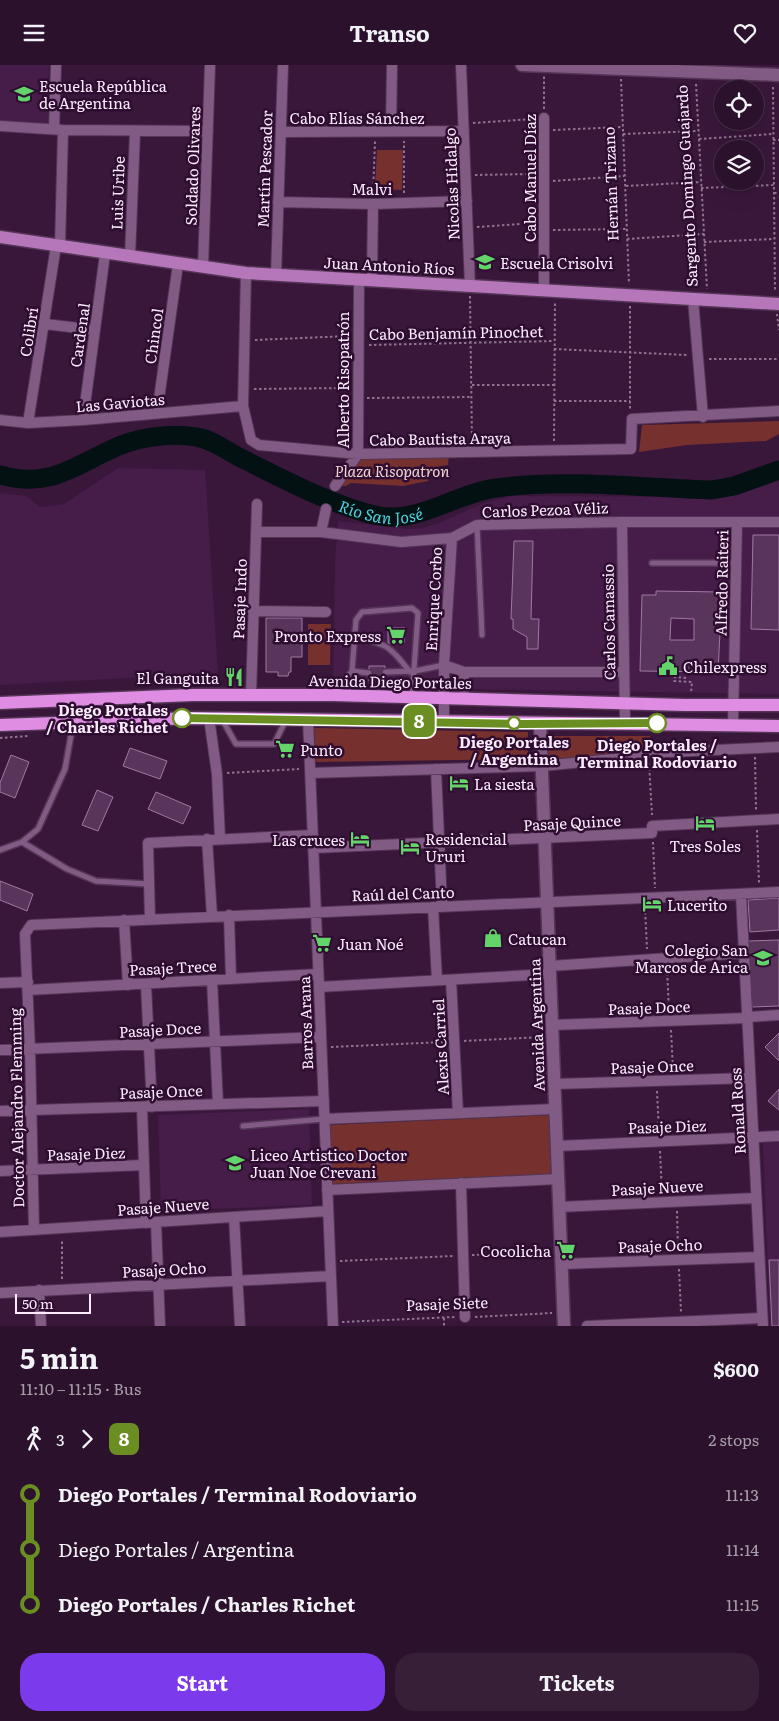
<!DOCTYPE html>
<meta charset="utf-8">
<style>
body{margin:0;font-family:Literata,serif;background:#371f38;color:#f1f3f6;height:100vh;display:flex;flex-direction:column;font-size:19px;white-space:nowrap}
*{box-sizing:border-box;margin:0}
p{font-size:16px;color:#a69da9}
.icon{flex:none;width:28px;height:28px;fill:none;stroke:currentColor;stroke-width:2;stroke-linecap:round;stroke-linejoin:round}
.map{position:relative;height:1261px;overflow:hidden}
.drawer{display:flex;flex-direction:column;background:#2b112c;flex:1}
.drawer>*{flex:none}
.badge{padding:0 10px;border-radius:8px;font-size:18px;line-height:32px}
.fabs{position:absolute;left:714px;top:15px;display:grid;gap:10px}
.fabs a{display:grid;place-items:center;width:50px;height:50px;border-radius:50%;background:#2b112c;box-shadow:0 5px 20px #0002,0 0 0 1px #473148;font-size:25px}
.scale{position:absolute;left:15px;bottom:12px;width:76px;box-sizing:border-box;padding-left:5px;border:2px solid #fcebfd;border-top:0;font-size:14px;line-height:18px;white-space:nowrap;color:#fcebfd;-webkit-text-stroke:4px #2e0d31;paint-order:stroke}
.map>.badge{position:absolute;translate:-50% -50%;box-shadow:0 0 0 2px #fff}
.legs{display:flex;align-items:center;gap:8px;height:55px;padding:0 20px;font-size:16px}
.legs p{margin-inline-start:auto}
.summary{display:flex;align-items:center;justify-content:space-between;height:85px;padding:0 20px}
h1{font-size:28px;font-weight:700;line-height:38px}
.cta{display:flex;gap:10px;margin-top:auto;padding:10px 20px}
.cta a{flex:1;height:58px;border-radius:20px;background:#7c3aed;color:#fff;font-size:20px;font-weight:700;line-height:58px;text-align:center}
.cta a+a{background:#371f38;color:#f1f3f6}
ul{padding:0 20px;list-style:none}
li{display:flex;align-items:center;gap:18px;height:55px;font-size:19px}
li i{display:grid;place-items:center;width:8px;height:100%;margin:0 6px;background:currentColor}
li i::after{content:'';width:12px;height:12px;margin:-6px;border:4px solid;border-radius:50%;background:#2b112c}
li p{margin-inline-start:auto}
li:first-child i{background:linear-gradient(#0000 50%,currentColor 0)}
li:last-child i{background:linear-gradient(currentColor 50%,#0000 0)}
header{display:flex;justify-content:space-between;align-items:center;height:65px;padding:0 20px;background:#2b112c;font-size:22px;font-weight:700}
.map>svg:first-child{display:block}
</style>
<header><svg class="icon" aria-label="menu" viewBox="0 0 24 24"><path d="M4 6h16M4 12h16M4 18h16"/></svg>Transo<svg class="icon" aria-label="heart" viewBox="0 0 24 24"><path d="M12 20l-8-8c-3-5 5-10 8-4 3-6 11-1 8 4z"/></svg></header>
<div class="map">
<svg width="779" height="1261" viewBox="0 0 779 1261">
<rect width="100%" height="100%" fill="#39173b"/>
<path fill="#451d48" d="M0,0H49L48,59L0,58Z
M118,403L205,405L218,608L0,620V428L26,431L40,442L64,439Z
M779,415V629L333,622L335,497L338,456L406,464L420,463L434,460L484,438L513,431L726,432Z
M309,1044L312,1140L161,1146L158,1050Z
M779,1077V1261H770L763,1078Z"/>
<path fill="#76302d" d="M377,85H403L402,125L375,124Z
M779,356V369L766,376L687,380L639,387L642,360Z
M449,388L448,400L440,401L431,407L428,416L403,421L351,418L346,421H335L358,389Z
M308,559H331L330,600H308Z
M314,663L528,667V694L316,697Z
M549,671H650V683H636L634,688L547,696Z
M550,1050L551,1109L331,1119L329,1060Z"/>
<g fill="none" stroke-linecap="round" stroke-linejoin="round">
<path stroke="#031113" stroke-width="19" id="s1" d="M0,410C48,423 69,404 110,385C133,373 170,367 196,372C211,374 224,384 237,391C275,410 339,444 380,451C420,458 457,428 496,423C563,413 644,423 712,425L734,421L779,405"/>
</g>
<path fill="#59355c" stroke="#a078a2" fill-rule="evenodd" d="M753,470H779V565L751,564Z
M514,476H533L531,554H539L538,584H527V572L513,564V554H511Z
M656,526L722,527L718,607L640,606L642,530H656ZM671,553L694,554V575H670Z
M266,553H302V592H291V607H289L288,611H278V607H266Z
M388,563H405L404,578H388Z
M369,601H385V616H369Z
M130,683L167,696L160,714L123,701Z
M11,690L29,697L15,733L0,727V718Z
M97,725L113,732L98,766L82,760Z
M156,727L191,742L183,759L148,744Z
M0,816L33,829L27,846L0,835Z
M779,833V865L750,867L748,835Z
M779,875V941L752,942L748,876Z
M779,968V995H778L765,982Z
M779,1024V1045L768,1036Z
M769,1195H779V1261H772Z"/>
<g fill="none" stroke-linecap="round" stroke-linejoin="round">
<g stroke="#543556" stroke-width="8">
<path id="service" d="M477,460L482,570
M652,498H736
M354,572C387,579 389,580 410,607
M352,606L356,555L362,547L412,543L418,548L412,632
M385,607L415,606L444,600
M335,628L352,606L369,608
M223,656L236,679H274L286,655
M22,777L67,804L96,816L149,819
M0,785L22,777L38,764L65,704L73,659
M243,1061L324,1054"/>
</g>
<g stroke="#543556" stroke-width="12">
<path id="minor" d="M461,0L470,221
M544,53V225
M0,61L63,65L208,66
M54,64L56,0
M391,66L392,0
M281,67L464,66
M278,137L373,139L467,136
M60,182L63,65
M130,192L135,67
M203,202L210,0
M246,208L243,341L251,375L259,380L358,389L631,384L632,354L779,346
M276,210L283,0
M372,215L373,139
M693,234L703,352
M45,259L95,265
M157,348L178,199
M0,355L28,358L83,355L243,341
M83,355L105,189
M28,358L56,181
M335,421L358,389L359,215
M622,457L625,657
M257,467H321L401,477L452,473L477,460L622,457H779
M321,467L326,444
M253,546L326,547
M444,600L464,607H623
M464,607V634
M251,630L257,439
M209,653L217,709L220,774
M308,654L333,1261
M444,657V600L452,473
M733,660L737,457
M436,704L442,841
M310,708L542,701L634,692L649,688L779,682
M207,774L212,851
M313,783L652,768V761L779,754
M741,829L763,1261
M433,842L437,915
M229,850L231,914
M150,854L148,778L313,770
M124,855L128,920
M550,901L744,888
M212,915L218,1039
M451,915L458,1048
M0,918L28,917
M146,920L152,1042
M319,922L550,909
M28,925L318,909
M747,952L779,950
M552,960L747,953
M0,985L321,972
M555,1019L750,1013
M142,1042L146,1158
M0,1046L324,1036
M324,1054L555,1044
M557,1081L779,1071
M0,1106L144,1100
M461,1118L465,1252
M327,1125L558,1114
M559,1142L756,1133
M234,1152L240,1261
M156,1157L160,1261
M34,1165L30,984L25,869L31,860L779,827
M0,1167L328,1146
M562,1199L759,1192
M39,1225L41,1261
M0,1228L331,1211
M587,1261L762,1253"/>
</g>
<g stroke="#543556" stroke-width="15">
<path id="tertiary" d="M522,0L779,10
M540,658L564,1261"/>
</g>
<g stroke="#543556" stroke-width="15">
<path id="secondary" d="M0,172L246,208L779,239"/>
</g>
<g stroke="#543556" stroke-width="15">
<path id="primary" d="M0,638L192,630H333L684,640H779
M0,660L192,653L779,661"/>
</g>
<path stroke="#8f7490" stroke-width="2" stroke-dasharray="2.5 2.5" stroke-linecap="butt" d="M621,14L629,219
M696,19L707,224
M773,22L775,227
M544,44V11
M473,58L533,54
M553,65L623,62
M623,69L698,66
M699,74L773,69
M773,75H779
M475,110L533,109
M553,116L624,111
M626,121L701,117
M701,123L774,120
M404,128V76
M774,128H779
M373,129L375,76
M477,162L535,158
M553,165L626,164
M627,174L704,169
M704,177L774,174
M470,231L472,376
M630,241V344
M777,249L779,265
M255,275L348,271
M369,280L554,276
M554,284L687,290
M709,294H779
M472,320H554
M254,324L349,323
M367,333L472,332
M554,336H630
M554,376L555,236
M686,607L685,613L675,612L674,616L692,617L691,628
M0,673L28,671
M755,692L756,745
M649,698L652,750
M227,708L299,704
M757,765L759,818
M653,777L655,823
M645,842L647,884
M667,903L669,946
M671,965L673,1005
M464,976L541,972
M331,982L444,977
M657,1026L659,1066
M660,1086L662,1128
M677,1146L678,1184
M472,1190L550,1187
M340,1196L453,1191
M679,1204L681,1247
M62,1214V1174
M475,1252L552,1248
M444,1253V1261
M342,1257L455,1252"/>
<use href="#service" stroke="#825b84" stroke-width="5"/>
<use href="#minor" stroke="#825b84" stroke-width="10"/>
<use href="#tertiary" stroke="#825b84" stroke-width="12"/>
<use href="#secondary" stroke="#b677ba" stroke-width="12"/>
<use href="#primary" stroke="#de8de3" stroke-width="12"/>
</g>
<g fill="none" stroke-linecap="round" stroke-linejoin="round">
<g stroke="#fff" stroke-width="11">
<path id="line-1" d="M182,653L523,659L657,658"/>
</g>
<use href="#line-1" stroke="#6b8e23" stroke-width="8"/>
</g>
<defs>
<g id="school-bare" transform="scale(1.5)"><path d="M0-5L7-2L0 1L-7-2ZM-4 1L0 2.5L4 1V4Q0 6-4 4Z" fill="#62d469" stroke="#2e0d31" stroke-width="2.5" paint-order="stroke"/></g>
<g id="supermarket-bare" transform="scale(1.5)"><path d="M-6-5.5h2.5l.6 2H6L4.5 2H-2.5L-4.4-4H-6ZM-1.5 3.2a1.3 1.3 0 1 0 .1 0ZM3 3.2a1.3 1.3 0 1 0 .1 0Z" fill="#62d469" stroke="#2e0d31" stroke-width="2.5" paint-order="stroke"/></g>
<g id="civic-bare" transform="scale(1.5)"><path d="M-.6-6.5H3V-4.5H.6V-3L4-1V1h2V6H-6V1h2V-1L-.6-3ZM-1.2 2.5V6h2.4V2.5Z" fill="#62d469" stroke="#2e0d31" stroke-width="2.5" paint-order="stroke"/></g>
<g id="restaurant-bare" transform="scale(1.5)"><path d="M-5-6h1v4h1v-4h1v4h1v-4h1v5L-1.5 .5V6h-2V.5L-5-1ZM5-6V6H3V1.5H1.5Q1.5-4 5-6Z" fill="#62d469" stroke="#2e0d31" stroke-width="2.5" paint-order="stroke"/></g>
<g id="hotel-bare" transform="scale(1.5)"><path d="M-6-4.5h1.5V1H6V5H4.5V3h-9V5H-6ZM-4 0a1.8 1.8 0 1 1 3.6 0ZM.5 0V-2.5h3Q6-2.5 6 0Z" fill="#62d469" stroke="#2e0d31" stroke-width="2.5" paint-order="stroke"/></g>
<g id="shop-bare" transform="scale(1.5)"><path d="M-5-2.5h2.3a2.7 3.5 0 0 1 5.4 0H5L5.5 6h-11ZM-1.5-2.5h3a1.5 2.3 0 0 0-3 0Z" fill="#62d469" stroke="#2e0d31" stroke-width="2.5" paint-order="stroke"/></g>
</defs>
<g fill-rule="evenodd">
<use href="#school-bare" x="24" y="29"/>
<use href="#school-bare" x="485" y="197"/>
<use href="#supermarket-bare" x="396" y="570"/>
<use href="#civic-bare" x="668" y="601"/>
<use href="#restaurant-bare" x="234" y="612"/>
<use href="#supermarket-bare" x="285" y="684"/>
<use href="#hotel-bare" x="459" y="718"/>
<use href="#hotel-bare" x="705" y="758"/>
<use href="#hotel-bare" x="360" y="774"/>
<use href="#hotel-bare" x="410" y="782"/>
<use href="#hotel-bare" x="652" y="839"/>
<use href="#shop-bare" x="493" y="873"/>
<use href="#supermarket-bare" x="322" y="878"/>
<use href="#school-bare" x="763" y="893"/>
<use href="#school-bare" x="235" y="1098"/>
<use href="#supermarket-bare" x="566" y="1185"/>
</g>
<g fill="#fff" stroke="#6b8e23" stroke-width="2.5">
<circle cx="182" cy="653" r="9"/>
<circle cx="514" cy="658" r="6"/>
<circle cx="657" cy="658" r="9"/>
</g>
<g text-anchor="middle" dominant-baseline="central" stroke-width="5" stroke-linejoin="round" paint-order="stroke">
<g font-size="15" fill="#fcebfd" stroke="#2e0d31" text-anchor="start">
<text x="39" y="20">Escuela República<tspan x="39" dy="17">de Argentina</tspan></text>
<text x="500" y="197">Escuela Crisolvi</text>
<text x="381" y="570" text-anchor="end">Pronto Express</text>
<text x="683" y="601">Chilexpress</text>
<text x="219" y="612" text-anchor="end">El Ganguita</text>
<text x="300" y="684">Punto</text>
<text x="474" y="718">La siesta</text>
<text x="425" y="773">Residencial<tspan x="425" dy="17">Ururi</tspan></text>
<text x="345" y="774" text-anchor="end">Las cruces</text>
<text x="705" y="780" text-anchor="middle">Tres Soles</text>
<text x="667" y="839">Lucerito</text>
<text x="508" y="873">Catucan</text>
<text x="337" y="878">Juan Noé</text>
<text x="748" y="884" text-anchor="end">Colegio San<tspan x="748" dy="17">Marcos de Arica</tspan></text>
<text x="250" y="1089">Liceo Artistico Doctor<tspan x="250" dy="17">Juan Noe Crevani</tspan></text>
<text x="551" y="1185" text-anchor="end">Cocolicha</text>
</g>
<g font-size="15" fill="#fcebfd" stroke="#2e0d31">
<text x="357" y="52">Cabo Elías Sánchez</text>
<text transform="translate(192 101) rotate(-88)">Soldado Olivares</text>
<text transform="translate(264 104) rotate(-88)">Martín Pescador</text>
<text transform="translate(529 113) rotate(-90)">Cabo Manuel Díaz</text>
<text transform="translate(451 119) rotate(-92)">Nicolas Hidalgo</text>
<text transform="translate(610 119) rotate(-92)">Hernán Trizano</text>
<text transform="translate(686 121) rotate(-93)">Sargento Domingo Guajardo</text>
<text x="372" y="123">Malvi</text>
<text transform="translate(117 128) rotate(-88)">Luis Uribe</text>
<text transform="translate(389 200) rotate(3)">Juan Antonio Ríos</text>
<text transform="translate(28 267) rotate(-81)">Colibrí</text>
<text transform="translate(456 267) rotate(-1)">Cabo Benjamín Pinochet</text>
<text transform="translate(79 270) rotate(-82)">Cardenal</text>
<text transform="translate(153 271) rotate(-82)">Chincol</text>
<text transform="translate(342 315) rotate(-90)">Alberto Risopatrón</text>
<text transform="translate(120 337) rotate(-5)">Las Gaviotas</text>
<text transform="translate(440 373) rotate(-1)">Cabo Bautista Araya</text>
<text transform="translate(545 444) rotate(-2)">Carlos Pezoa Véliz</text>
<text transform="translate(721 518) rotate(-89)">Alfredo Raiteri</text>
<text transform="translate(239 534) rotate(-88)">Pasaje Indo</text>
<text transform="translate(433 534) rotate(-87)">Enrique Corbo</text>
<text transform="translate(608 557) rotate(-91)">Carlos Camassio</text>
<text transform="translate(390 616) rotate(1)">Avenida Diego Portales</text>
<text transform="translate(572 757) rotate(-3)">Pasaje Quince</text>
<text transform="translate(403 828) rotate(-2)">Raúl del Canto</text>
<text transform="translate(173 902) rotate(-3)">Pasaje Trece</text>
<text transform="translate(649 942) rotate(-2)">Pasaje Doce</text>
<text transform="translate(305 958) rotate(-92)">Barros Arana</text>
<text transform="translate(536 960) rotate(-92)">Avenida Argentina</text>
<text transform="translate(160 964) rotate(-3)">Pasaje Doce</text>
<text transform="translate(440 982) rotate(-93)">Alexis Carriel</text>
<text transform="translate(652 1001) rotate(-2)">Pasaje Once</text>
<text transform="translate(161 1026) rotate(-2)">Pasaje Once</text>
<text transform="translate(16 1043) rotate(-91)">Doctor Alejandro Flemming</text>
<text transform="translate(737 1046) rotate(-93)">Ronald Ross</text>
<text transform="translate(667 1061) rotate(-2)">Pasaje Diez</text>
<text transform="translate(86 1088) rotate(-2)">Pasaje Diez</text>
<text transform="translate(657 1122) rotate(-3)">Pasaje Nueve</text>
<text transform="translate(163 1141) rotate(-4)">Pasaje Nueve</text>
<text transform="translate(660 1180) rotate(-2)">Pasaje Ocho</text>
<text transform="translate(164 1204) rotate(-3)">Pasaje Ocho</text>
<text transform="translate(447 1238) rotate(-2)">Pasaje Siete</text>
</g>
<g font-size="15" font-style="italic" fill="#efd5d3" stroke="#2e0d31">
<text x="392" y="405">Plaza Risopatron</text>
</g>
<g font-size="15" font-weight="bold" fill="#fcebfd" stroke="#2e0d31">
<text x="168" y="644" text-anchor="end">Diego Portales<tspan x="168" dy="17">/ Charles Richet</tspan></text>
<text x="514" y="676">Diego Portales<tspan x="514" dy="17">/ Argentina</tspan></text>
<text x="657" y="679">Diego Portales /<tspan x="657" dy="17">Terminal Rodoviario</tspan></text>
</g>
<g font-size="16" font-style="italic" fill="#4ed4e1" stroke="#2e0d31">
<text stroke="none"><textPath href="#s1" startOffset="406">Río San José</textPath></text>
</g>
</g>
</svg>
<div class="fabs">
<a><svg class="icon" aria-label="locate" viewBox="0 0 24 24"><circle cx="12" cy="12" r="6"/><path d="M12 2v4M12 18v4M2 12h4M18 12h4"/></svg></a>
<a><svg class="icon" aria-label="layers" viewBox="0 0 24 24"><path d="M12 4l9 5-9 5-9-5zM3 14l9 5 9-5"/></svg></a>
</div>
<div class="scale">50 m</div>
<b class="badge" style="left:419px;top:656px;background:#6b8e23;color:#fff">8</b>
</div>
<section class="drawer">
<div class="summary"><div><h1>5 min</h1><p>11:10 – 11:15 · Bus</p></div><b>$600</b></div>
<div class="legs"><svg class="icon" aria-label="walk" viewBox="0 0 24 24"><circle cx="13" cy="4" r="2"/><path d="M13 8l-2 6 4 7M11 14l-3 7M7 12l3-4h3l4 4"/></svg>3<svg class="icon" aria-label="forward" viewBox="0 0 24 24"><path d="M9 5l7 7-7 7"/></svg><b class="badge" style="background:#6b8e23;color:#fff">8</b><p>2 stops</p></div>
<ul>
<li><i style="color:#6b8e23"></i><b>Diego Portales / Terminal Rodoviario</b><p>11:13</p></li>
<li><i style="color:#6b8e23"></i><span>Diego Portales / Argentina</span><p>11:14</p></li>
<li><i style="color:#6b8e23"></i><b>Diego Portales / Charles Richet</b><p>11:15</p></li>
</ul>
<div class="cta"><a>Start</a><a>Tickets</a></div>
</section>
